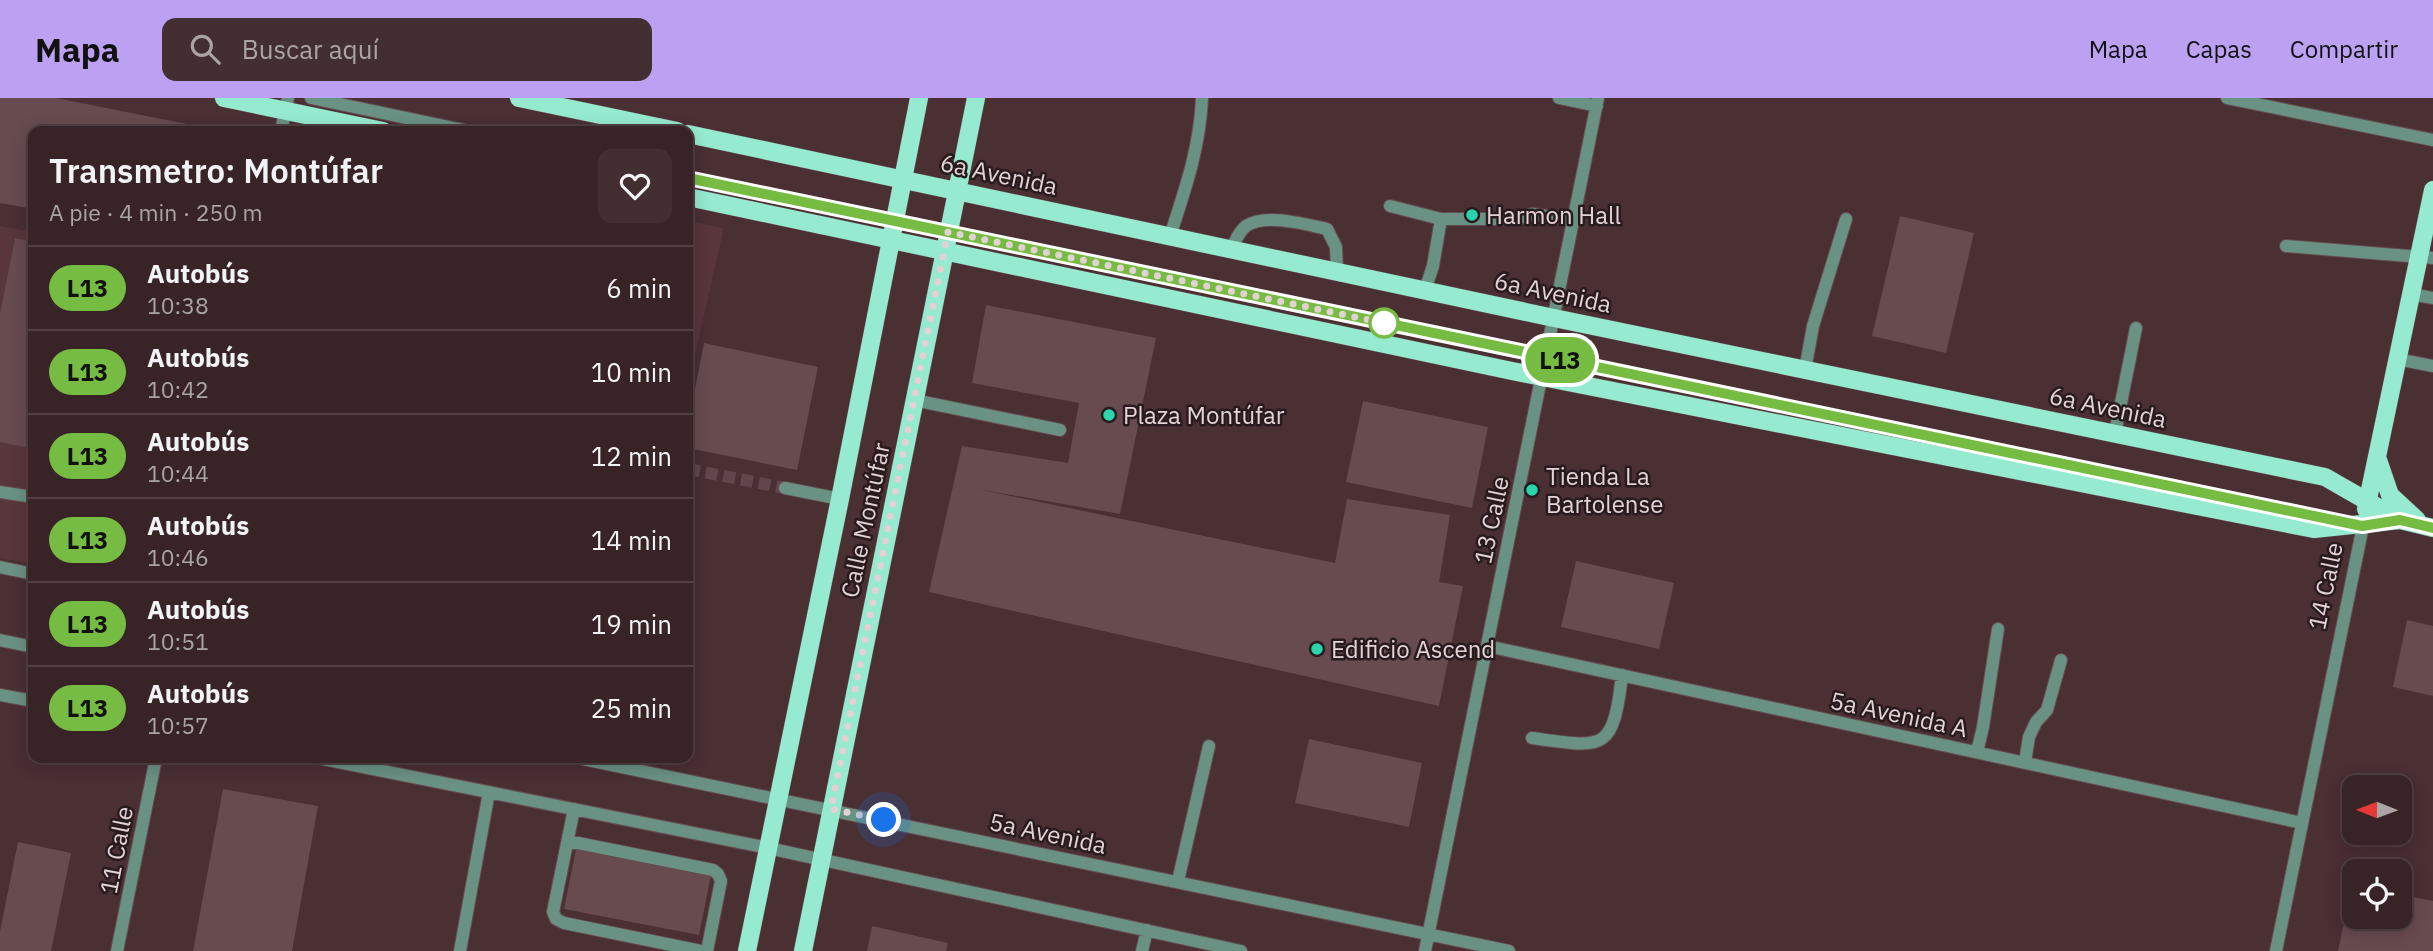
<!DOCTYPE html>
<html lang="es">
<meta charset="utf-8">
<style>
body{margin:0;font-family:"IBM Plex Sans",sans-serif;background:#432f32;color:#f1f3f6;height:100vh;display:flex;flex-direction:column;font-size:26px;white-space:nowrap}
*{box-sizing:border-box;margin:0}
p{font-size:23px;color:#aba4a7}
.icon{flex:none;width:38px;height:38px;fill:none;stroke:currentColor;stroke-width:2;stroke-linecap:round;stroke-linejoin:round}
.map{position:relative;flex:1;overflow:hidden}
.panel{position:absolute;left:28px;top:28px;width:665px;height:637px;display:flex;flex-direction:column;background:#382326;border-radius:14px;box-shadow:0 4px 18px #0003,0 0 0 2px #524043}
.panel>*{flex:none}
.badge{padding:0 14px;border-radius:23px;font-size:24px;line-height:46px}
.needle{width:46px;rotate:271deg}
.tools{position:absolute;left:2342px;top:677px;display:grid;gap:14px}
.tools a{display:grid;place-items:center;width:70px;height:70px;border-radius:14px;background:#382326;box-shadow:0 4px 18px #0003,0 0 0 2px #524043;font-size:35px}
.you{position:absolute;width:35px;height:35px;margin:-18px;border:5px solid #fff;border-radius:50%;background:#1a73e8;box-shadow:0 0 0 10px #1a73e833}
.map>.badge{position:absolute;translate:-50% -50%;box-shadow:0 0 0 4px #fff}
.round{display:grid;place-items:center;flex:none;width:74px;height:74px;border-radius:14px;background:#432f32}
.headline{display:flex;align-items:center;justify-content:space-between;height:119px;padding:0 21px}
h1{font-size:33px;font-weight:600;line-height:52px}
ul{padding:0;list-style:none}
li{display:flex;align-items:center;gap:21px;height:84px;padding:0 21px;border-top:2px solid #524043}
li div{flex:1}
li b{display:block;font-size:26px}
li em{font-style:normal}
li .badge{min-width:77px;font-weight:700;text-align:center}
header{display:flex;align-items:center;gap:42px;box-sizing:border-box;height:98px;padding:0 35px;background:#bca0f2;color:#111}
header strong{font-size:33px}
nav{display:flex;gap:38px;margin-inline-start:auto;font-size:24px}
.search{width:490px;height:63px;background:#432f32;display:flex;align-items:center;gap:18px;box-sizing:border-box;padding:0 24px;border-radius:14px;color:#aba4a7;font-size:26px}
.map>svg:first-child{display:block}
</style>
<header>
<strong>Mapa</strong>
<div class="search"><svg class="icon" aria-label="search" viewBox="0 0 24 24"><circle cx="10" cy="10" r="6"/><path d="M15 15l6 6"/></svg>Buscar aquí</div>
<nav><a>Mapa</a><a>Capas</a><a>Compartir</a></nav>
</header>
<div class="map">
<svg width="2433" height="853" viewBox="0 0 2433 853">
<rect width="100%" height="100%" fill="#4a2f33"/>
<path fill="#58363b" d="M688,123L724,130L688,287Z
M0,128L33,134V466L0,460Z"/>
<path fill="#674b4f" d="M0,0H56L222,33H33V111L0,105Z
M1900,118L1974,135L1946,255L1872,238Z
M15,140L33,144V351L0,344V216Z
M986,207L1156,240L1120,416L977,391L1335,465L1347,401L1450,417L1439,484L1463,488L1439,608L929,494L962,348L1068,365L1079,305L972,285Z
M704,245L818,269L797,372L688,350V326Z
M1363,303L1488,329L1472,410L1346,384Z
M1576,463L1674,485L1659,551L1561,529Z
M2407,522L2433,528V598L2393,589Z
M1309,641L1422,665L1409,729L1295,705Z
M223,691L318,708L292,853H193Z
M18,744L71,755L51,853H0V833Z
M576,751L711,777L699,837L564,811Z
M2353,783L2354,819H2399V796L2433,803V853H2338Z
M872,828L948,845L946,853H867Z"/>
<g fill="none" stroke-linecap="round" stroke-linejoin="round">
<path stroke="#61474b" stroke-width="12" stroke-dasharray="12 6" stroke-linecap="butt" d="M688,371L785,390"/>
<g stroke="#664c50" stroke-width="14">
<path id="minor" d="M311,0L468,33
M1559,0L1597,8
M2227,0L2433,42
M281,33L288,0
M688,80L2363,428L2276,853
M1390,108L1441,121H1517L1532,116L1574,122
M1170,138C1185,92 1200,49 1202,0
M2286,148L2433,160
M1231,151C1235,144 1239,133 1246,128C1265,115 1305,126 1327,131L1336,149L1337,174
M1425,192L1433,168L1441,121
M2411,196L2433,200
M2397,261L2433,268
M1805,272L1813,228L1846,121
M914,302L1060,332
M2115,335L2136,230
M785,390L840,401
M0,394L33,399
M0,469L33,476
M0,542L33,549
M1487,548L2302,725
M0,597L33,603
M1532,640C1604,650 1613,655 1622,577
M1977,654L1983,629L1998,531
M318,660L768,750L1241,853
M578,660L1509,853
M2025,664L2029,639L2036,624L2047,612L2061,562
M574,711L553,814L556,821L564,825L701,853
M568,743L713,772L718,776L721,783L707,853
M1178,783L1209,648
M117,853L156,660
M460,853L489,694
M1142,853L1147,832
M1425,853L1598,0"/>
</g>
<g stroke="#664c50" stroke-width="19">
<path id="major" d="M224,0L383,33
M519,0L677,33
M688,36L1554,220L2325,379L2400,422L2433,430
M688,99L1512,273L2314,431L2400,422
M2378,362L2390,397L2417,422
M2366,411L2433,92
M747,853L840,401L919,0
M803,853L976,0"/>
</g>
<use href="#minor" stroke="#699184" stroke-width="12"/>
<use href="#major" stroke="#95eacf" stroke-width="18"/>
</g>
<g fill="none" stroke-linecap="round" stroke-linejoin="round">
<g stroke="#fff" stroke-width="16">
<path id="line" d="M688,80L2362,428L2400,422L2433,430"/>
</g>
<use href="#line" stroke="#76bc43" stroke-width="10"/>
<path stroke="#e3d1d3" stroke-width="7" stroke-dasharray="0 12.6" d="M884,722L831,711L948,134L1384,225"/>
</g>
<g fill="#2ad5ac" stroke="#281b1d" stroke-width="2.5">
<circle cx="1472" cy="117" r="7"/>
<circle cx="1109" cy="317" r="7"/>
<circle cx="1532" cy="392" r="7"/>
<circle cx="1317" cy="551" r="7"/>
</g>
<circle fill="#fff" stroke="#76bc43" stroke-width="3.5" cx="1384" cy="225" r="14"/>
<g text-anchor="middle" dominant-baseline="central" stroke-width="5" stroke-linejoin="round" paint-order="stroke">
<g font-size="24" fill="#e3d1d3" stroke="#281b1d">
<text transform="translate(999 76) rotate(12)">6a Avenida</text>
<text transform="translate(1553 194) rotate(12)">6a Avenida</text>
<text transform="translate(2108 309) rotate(12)">6a Avenida</text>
<text transform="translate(865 422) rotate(-78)">Calle Montúfar</text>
<text transform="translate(1491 422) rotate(-78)">13 Calle</text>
<text transform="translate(2325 488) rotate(-78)">14 Calle</text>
<text transform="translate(1899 616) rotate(12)">5a Avenida A</text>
<text transform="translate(1048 735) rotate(12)">5a Avenida</text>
<text transform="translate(116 752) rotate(-79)">11 Calle</text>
</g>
<g font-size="24" fill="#e3d1d3" stroke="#281b1d" text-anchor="start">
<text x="1486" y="117">Harmon Hall</text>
<text x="1123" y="317">Plaza Montúfar</text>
<text x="1546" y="378">Tienda La<tspan x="1546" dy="28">Bartolense</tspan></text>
<text x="1331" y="551">Edificio Ascend</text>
</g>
</g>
</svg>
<div class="tools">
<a><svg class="needle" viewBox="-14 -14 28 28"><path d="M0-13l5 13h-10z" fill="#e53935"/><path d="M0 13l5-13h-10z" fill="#aba4a7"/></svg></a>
<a><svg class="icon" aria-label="locate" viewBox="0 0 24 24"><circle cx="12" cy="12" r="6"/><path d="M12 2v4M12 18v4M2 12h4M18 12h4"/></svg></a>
</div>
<div class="you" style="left:884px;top:722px"></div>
<b class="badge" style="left:1560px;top:262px;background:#76bc43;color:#111">L13</b>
<section class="panel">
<div class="headline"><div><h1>Transmetro: Montúfar</h1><p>A pie · 4 min · 250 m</p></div><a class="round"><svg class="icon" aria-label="heart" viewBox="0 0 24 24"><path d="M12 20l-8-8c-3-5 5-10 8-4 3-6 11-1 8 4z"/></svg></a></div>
<ul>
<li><span class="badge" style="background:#76bc43;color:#111">L13</span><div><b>Autobús</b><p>10:38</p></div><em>6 min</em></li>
<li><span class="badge" style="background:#76bc43;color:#111">L13</span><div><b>Autobús</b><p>10:42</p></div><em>10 min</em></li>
<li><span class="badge" style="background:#76bc43;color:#111">L13</span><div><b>Autobús</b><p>10:44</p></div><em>12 min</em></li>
<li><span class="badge" style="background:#76bc43;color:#111">L13</span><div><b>Autobús</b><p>10:46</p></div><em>14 min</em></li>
<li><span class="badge" style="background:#76bc43;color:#111">L13</span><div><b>Autobús</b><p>10:51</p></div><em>19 min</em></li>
<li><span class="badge" style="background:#76bc43;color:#111">L13</span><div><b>Autobús</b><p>10:57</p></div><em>25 min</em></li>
</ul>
</section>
</div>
